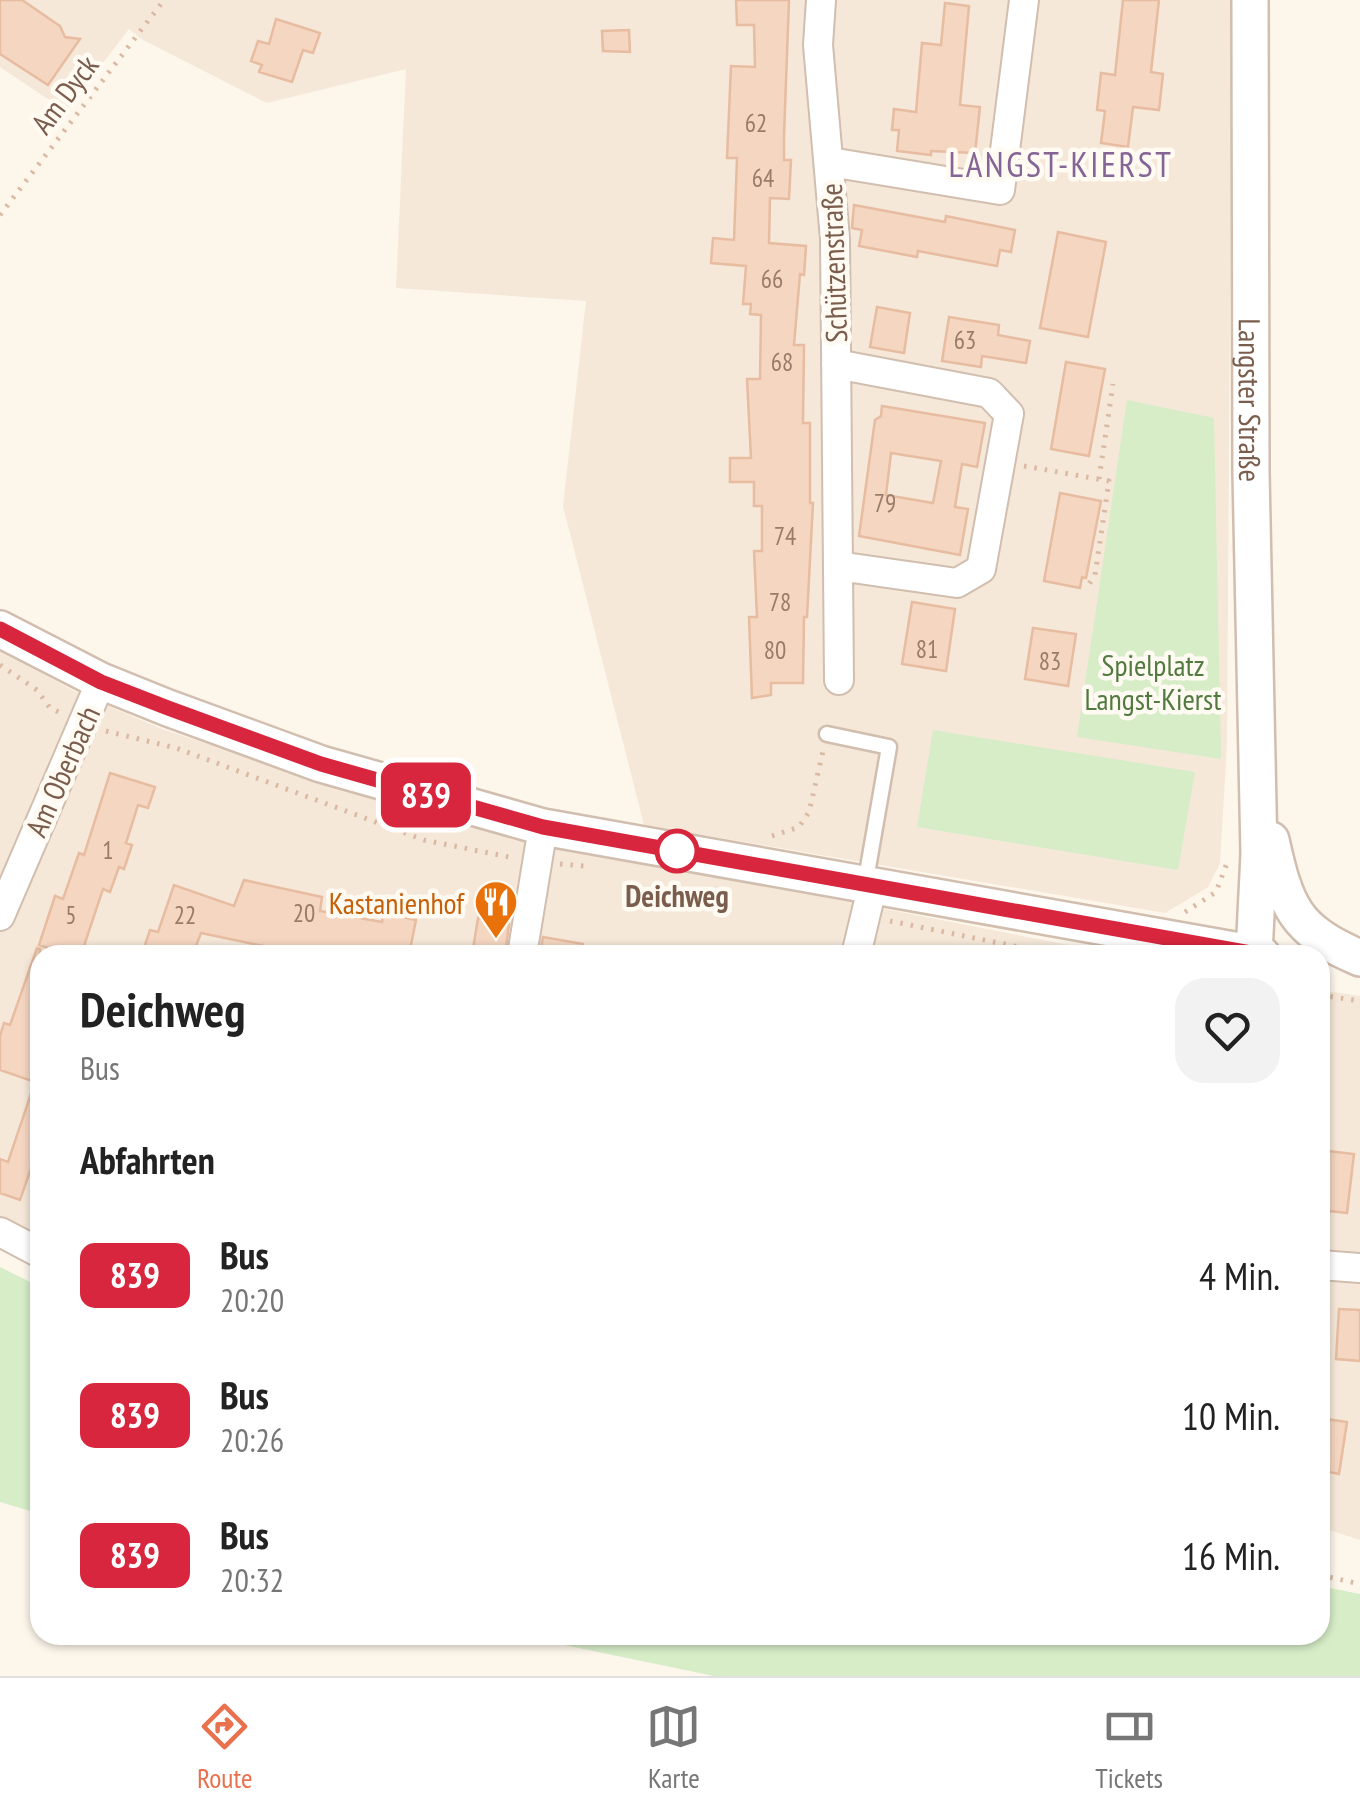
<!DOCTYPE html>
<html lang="de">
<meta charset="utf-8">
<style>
body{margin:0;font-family:"PT Sans Narrow",sans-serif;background:#f2f2f2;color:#222;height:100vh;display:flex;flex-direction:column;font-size:38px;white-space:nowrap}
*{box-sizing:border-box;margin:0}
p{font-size:32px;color:#767676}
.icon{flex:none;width:55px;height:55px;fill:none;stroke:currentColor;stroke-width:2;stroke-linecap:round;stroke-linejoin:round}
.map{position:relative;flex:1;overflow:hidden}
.details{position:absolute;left:30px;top:945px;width:1300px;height:700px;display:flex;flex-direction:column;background:#fff;border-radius:30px;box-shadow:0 2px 8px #0004}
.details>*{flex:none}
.badge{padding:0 20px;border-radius:15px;font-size:35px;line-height:65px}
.map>.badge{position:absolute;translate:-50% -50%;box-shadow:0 0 0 5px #fff}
h2{padding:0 50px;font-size:38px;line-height:90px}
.round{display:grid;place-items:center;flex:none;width:105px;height:105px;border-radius:30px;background:#f2f2f2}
.head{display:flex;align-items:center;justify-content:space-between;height:170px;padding:0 50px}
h1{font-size:48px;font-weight:600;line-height:75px}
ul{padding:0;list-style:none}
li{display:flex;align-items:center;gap:30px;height:140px;padding:0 50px}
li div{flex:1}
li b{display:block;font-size:38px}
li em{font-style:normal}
li .badge{min-width:110px;font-weight:700;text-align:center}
.menu{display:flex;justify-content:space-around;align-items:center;height:140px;border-top:2px solid #e0e0e0;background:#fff;font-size:28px;color:#767676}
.menu a{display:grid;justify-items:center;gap:5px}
.menu .current{color:#ea714d}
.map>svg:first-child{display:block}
</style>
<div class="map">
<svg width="1360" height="1676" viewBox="0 0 1360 1676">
<rect width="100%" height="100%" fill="#fdf6eb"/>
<path fill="#f5e8d9" d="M0,0H1232L1227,744L1220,863L1208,887L1165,913L644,825L563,506L586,301L396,288L406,69L267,103L143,40L129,29L66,111L0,67Z
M0,649L74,691L162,729L403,807L532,840L1120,955H40V1238L0,1217Z
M1320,990L1360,996V1540L1320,1527Z"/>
<path fill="#d6edc8" d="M1127,400L1214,418L1221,759L1077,737Z
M933,730L1195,772L1178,870L917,827Z
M0,1267L40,1287V1514L0,1502Z
M1320,1586L1360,1594V1676H714L516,1635H1320Z"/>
<path fill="#f4d6c1" stroke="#e7bca1" stroke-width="2.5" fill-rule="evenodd" d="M0,0H22L60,26L65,37L80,39L48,85L0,54Z
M736,0H789L784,136V160H791L789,199L770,198L769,243L806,246L804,275L800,274L794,345H804L803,423H810V503H813L807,617H804L803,683H771V695L752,698L749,617H757L754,551H762V506H754V482H730V458H751L747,379H760L761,315L750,314L751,304H743L746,266L711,263L713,238L734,240L737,158H727L731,66L755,67L754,25H737Z
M1123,0H1159L1151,72L1163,74L1159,110L1133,107L1128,147L1101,143L1105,111L1097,110L1101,73L1115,75Z
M945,3L969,6L960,105L980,107L975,153L931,151V155L897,151L899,130H892L894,109L916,112L922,43L941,45Z
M276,19L320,33L313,53L303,50L292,82L259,72L262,65L251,61L258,41L269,44Z
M629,30L630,52L603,51L602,31Z
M854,205L945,222L946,216L1015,230L1011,252L1000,250L997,266L918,251L917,257L859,246L862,230L852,228Z
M1058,232L1106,242L1088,337L1040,328Z
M877,307L910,313L904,353L870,347Z
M949,317L999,325L998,335L1030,341L1026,363L982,356L981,367L942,361Z
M1066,362L1105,369L1089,456L1051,449Z
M882,406L985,423L977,467L962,464L955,507L968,509L960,555L859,536L875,420L881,416ZM891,453L941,461L933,503L886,495Z
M1060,493L1101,501L1086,578L1082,577L1080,588L1044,581Z
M912,602L955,609L946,671L902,664Z
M1033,628L1076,634L1068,686L1025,679Z
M110,773L155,787L148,808L138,805L126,843L132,845L124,869L119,867L110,892L103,889L81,955H69L39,945L55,896L63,899L79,853L84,855Z
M244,880L322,897L320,911L382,922L383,913L416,920L409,955H306L201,933L194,951L185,948L183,955L143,951L150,930L158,932L174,885L234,906Z
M478,918L509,924L505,955H472Z
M543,937L583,944L582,955H540Z
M37,948L40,949V1158L35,1157L20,1200L0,1193V1159L8,1162L35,1082L0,1070V1036L4,1023L10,1025Z
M1320,1150L1354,1154L1347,1213L1320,1210Z
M1339,1309L1360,1310V1361L1336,1359Z
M1320,1418L1347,1422L1339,1474L1320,1470Z"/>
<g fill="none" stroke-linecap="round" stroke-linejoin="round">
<g stroke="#d1beaf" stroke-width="19">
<path id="service" d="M827,734L889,747L865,885"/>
</g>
<g stroke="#d1beaf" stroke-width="32">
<path id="minor" d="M821,0L818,45L835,239L839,680
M830,162L1000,190L1024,0
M836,364L989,393L1009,414L981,569L957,583L838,566
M0,916L101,681
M522,955L543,827
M856,955L872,888
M0,1232L40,1253
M1320,1265L1360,1268"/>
</g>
<g stroke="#d1beaf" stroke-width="40">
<g id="tertiary">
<path id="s1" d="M1250,0L1251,473L1259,854L1254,954"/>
<path d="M0,629L101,681L168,708L321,764L543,827L1262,955"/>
<path d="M1271,840C1286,907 1294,930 1360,958"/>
</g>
</g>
<path stroke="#dab9a3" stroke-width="5" stroke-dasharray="2.5 8" stroke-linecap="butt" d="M0,215L164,0
M1024,466L1109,481L1095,575L1089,584
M1099,479L1113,384
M0,665L37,690L50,708L59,712
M106,731L176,748L424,840L514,858
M772,836L799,827L809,812L823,751
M560,864L584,866
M1185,912L1216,892L1227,863
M890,921L1024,948L1056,951
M1320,995L1360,1001
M1320,1575L1360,1584"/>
<use href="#service" stroke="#fff" stroke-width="14"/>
<use href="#minor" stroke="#fff" stroke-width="28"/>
<use href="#tertiary" stroke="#fff" stroke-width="35"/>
</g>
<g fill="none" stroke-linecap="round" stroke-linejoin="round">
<g stroke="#fff" stroke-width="22">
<path id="line" d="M0,629L101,682L168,708L321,764L543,827L1262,955"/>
</g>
<use href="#line" stroke="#d7263d" stroke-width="15"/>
</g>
<defs>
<g id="restaurant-pin" transform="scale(2.25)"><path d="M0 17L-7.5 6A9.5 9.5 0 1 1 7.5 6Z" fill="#e8710a" stroke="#fffaf2"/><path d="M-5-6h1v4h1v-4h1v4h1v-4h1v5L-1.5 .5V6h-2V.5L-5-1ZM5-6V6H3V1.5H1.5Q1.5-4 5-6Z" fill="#fff"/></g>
</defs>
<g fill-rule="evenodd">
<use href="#restaurant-pin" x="496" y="902"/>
</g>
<circle fill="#fff" stroke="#d7263d" stroke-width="5" cx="677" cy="851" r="20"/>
<g text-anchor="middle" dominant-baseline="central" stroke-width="9" stroke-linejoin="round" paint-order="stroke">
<g font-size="25" fill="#987b69">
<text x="756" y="123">62</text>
<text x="763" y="178">64</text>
<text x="772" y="279">66</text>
<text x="965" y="340">63</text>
<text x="782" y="362">68</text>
<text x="885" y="503">79</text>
<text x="785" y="536">74</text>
<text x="780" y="602">78</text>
<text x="927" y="649">81</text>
<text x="775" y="650">80</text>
<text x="1050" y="661">83</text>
<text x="108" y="850">1</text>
<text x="304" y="913">20</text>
<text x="71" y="915">5</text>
<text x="185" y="915">22</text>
</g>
<g font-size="30" fill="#7a5d4c" stroke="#fffaf2">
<text transform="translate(64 94) rotate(-53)">Am Dyck</text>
<text transform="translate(833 263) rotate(-92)">Schützenstraße</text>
<text stroke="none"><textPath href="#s1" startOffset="400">Langster Straße</textPath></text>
<text transform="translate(62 771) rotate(-66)">Am Oberbach</text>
</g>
<g font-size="30" fill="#517a40" stroke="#fffaf2">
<text x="1153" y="664">Spielplatz<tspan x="1153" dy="34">Langst-Kierst</tspan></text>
</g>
<g font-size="30" font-weight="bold" fill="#7a5d4c" stroke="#fffaf2">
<text x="677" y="895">Deichweg</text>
</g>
<g font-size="30" fill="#c56008" stroke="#fffaf2" text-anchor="end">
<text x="464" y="902">Kastanienhof</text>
</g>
<g font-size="35" letter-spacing="2.5" fill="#856496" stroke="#fffaf2">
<text x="1061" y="164">LANGST-KIERST</text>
</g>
</g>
</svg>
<b class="badge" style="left:426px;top:795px;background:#d7263d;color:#fff">839</b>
<section class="details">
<div class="head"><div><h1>Deichweg</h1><p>Bus</p></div><a class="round"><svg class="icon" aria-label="heart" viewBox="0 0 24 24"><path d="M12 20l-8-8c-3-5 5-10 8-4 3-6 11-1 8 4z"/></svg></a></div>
<h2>Abfahrten</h2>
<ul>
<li><span class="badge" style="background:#d7263d;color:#fff">839</span><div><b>Bus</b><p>20:20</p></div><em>4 Min.</em></li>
<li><span class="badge" style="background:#d7263d;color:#fff">839</span><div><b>Bus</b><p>20:26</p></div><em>10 Min.</em></li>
<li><span class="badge" style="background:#d7263d;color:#fff">839</span><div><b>Bus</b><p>20:32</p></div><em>16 Min.</em></li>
</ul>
</section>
</div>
<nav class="menu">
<a class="current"><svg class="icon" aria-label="directions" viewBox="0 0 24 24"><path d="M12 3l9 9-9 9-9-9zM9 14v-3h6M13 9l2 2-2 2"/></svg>Route</a>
<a><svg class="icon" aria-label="map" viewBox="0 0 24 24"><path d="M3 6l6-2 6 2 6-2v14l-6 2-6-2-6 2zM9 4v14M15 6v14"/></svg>Karte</a>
<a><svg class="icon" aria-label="tickets" viewBox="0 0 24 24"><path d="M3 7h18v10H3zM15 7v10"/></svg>Tickets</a>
</nav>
